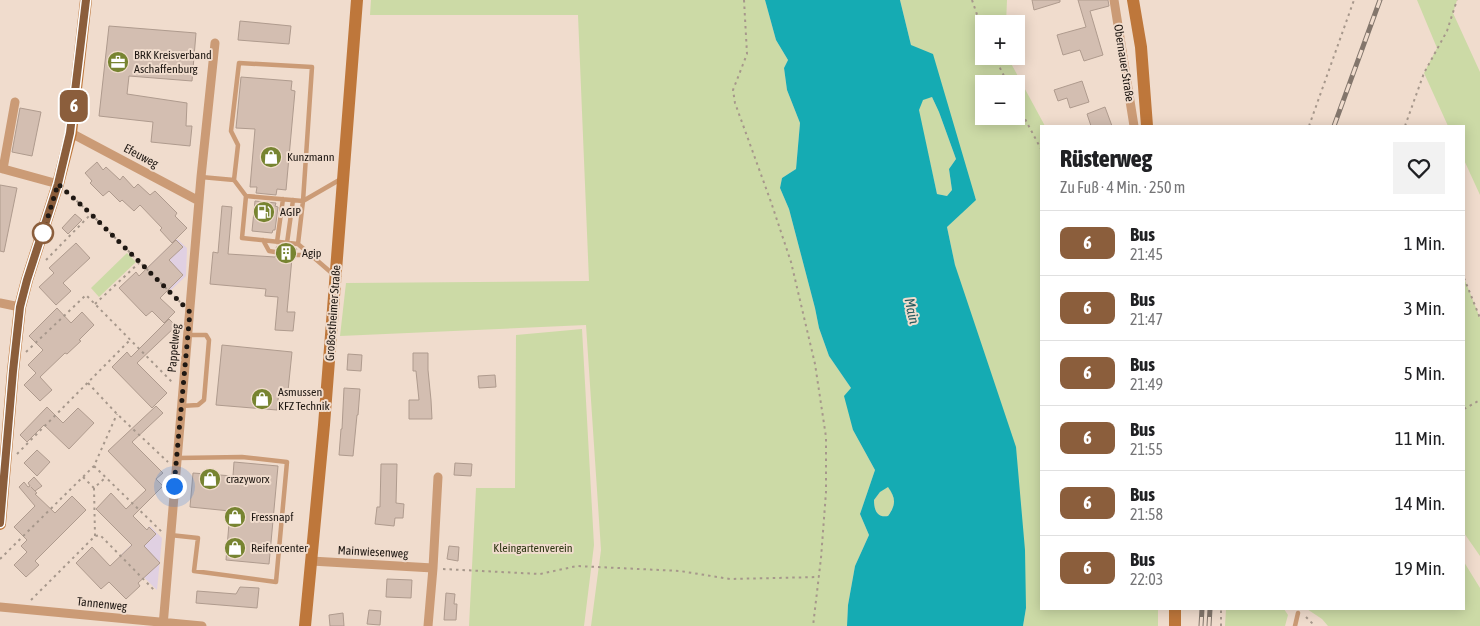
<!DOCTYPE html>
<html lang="de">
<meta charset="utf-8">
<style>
body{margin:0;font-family:"Asap Condensed",sans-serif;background:#f2f2f2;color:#202124;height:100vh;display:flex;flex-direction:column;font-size:19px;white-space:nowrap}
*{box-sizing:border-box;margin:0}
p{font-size:16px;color:#757577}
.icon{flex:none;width:28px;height:28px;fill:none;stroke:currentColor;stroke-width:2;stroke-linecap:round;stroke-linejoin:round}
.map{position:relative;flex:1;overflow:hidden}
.side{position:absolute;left:1040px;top:125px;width:425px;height:485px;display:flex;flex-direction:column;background:#fff;border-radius:0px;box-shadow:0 2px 12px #0003}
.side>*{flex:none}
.badge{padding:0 10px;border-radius:8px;font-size:18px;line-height:32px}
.buttons{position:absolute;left:975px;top:15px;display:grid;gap:10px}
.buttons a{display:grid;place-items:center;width:50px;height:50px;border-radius:0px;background:#fff;box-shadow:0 2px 12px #0003;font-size:25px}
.you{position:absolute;width:25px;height:25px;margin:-12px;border:4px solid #fff;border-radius:50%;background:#1a73e8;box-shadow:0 0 0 8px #1a73e833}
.map>.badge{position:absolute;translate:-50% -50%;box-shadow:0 0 0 2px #fff}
.round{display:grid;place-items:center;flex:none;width:52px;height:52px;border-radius:0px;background:#f2f2f2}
.overview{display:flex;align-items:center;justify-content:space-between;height:85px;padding:0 20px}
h1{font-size:24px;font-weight:800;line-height:38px}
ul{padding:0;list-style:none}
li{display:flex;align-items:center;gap:15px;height:65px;padding:0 20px;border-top:1px solid #e0e0e0}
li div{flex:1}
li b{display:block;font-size:19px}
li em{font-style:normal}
li .badge{min-width:55px;font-weight:700;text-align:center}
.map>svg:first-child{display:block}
</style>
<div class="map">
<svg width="1480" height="626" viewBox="0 0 1480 626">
<rect width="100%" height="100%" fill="#f0dccd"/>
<path fill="#e0d0e2" d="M177,239L187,248L186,276L171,290L147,268Z
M150,526L162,538L157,590L121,555Z"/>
<path fill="#ccdaa6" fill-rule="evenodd" d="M371,0H765L776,40L788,60L784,68L787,90L800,123L796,169L782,178L780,188L789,209L815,308L819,328L829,356L851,388L853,430L875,470L860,514L869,535L855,566L848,605L847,626H591L601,550L586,325L340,336L346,283L589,281L578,15H370Z
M900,0H1007L1006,24H984V56H1007L1045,126H1041V609H1158V626H1023L1026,608L947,227L976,199L911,45ZM984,84H1016V116H984Z
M1417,0H1457L1453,13L1480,72V195L1464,160V126H1448L1424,73L1437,48Z
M932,97L939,112L956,159L949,169L952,190L947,196L937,194L918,110L923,99Z
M127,253L136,262L99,297L91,288Z
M1464,278L1480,318V556L1464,533Z
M582,329L594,545L584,626H469L476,488H515L516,335Z
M888,486C896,499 896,504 888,516C877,518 874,510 874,500L880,492Z
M1464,562L1480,588V626H1328L1322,619L1307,609H1464Z
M1226,609H1284L1288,615L1285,626H1225Z"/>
<path fill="#15abb3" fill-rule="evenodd" d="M765,0H900L911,45L933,54L976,200L947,227L955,265L1016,447L1025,550L1026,608L1023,626H847L848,605L855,566L869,535L860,514L875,470L853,430L844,396L851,388L829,356L819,328L815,308L789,209L780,188L782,178L796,169L800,123L787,90L784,68L788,60L776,40ZM932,97L939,112L956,159L949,169L952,190L947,196L937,194L919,110L923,100ZM888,487C896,498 896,505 888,516C877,518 874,510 874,500L880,492Z"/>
<path fill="#d3beb1" stroke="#af9b8e" d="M1032,0H1060V2L1034,10Z
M1078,0H1108L1109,6L1090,11L1103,55L1084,61L1080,50L1063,55L1057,35L1086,27Z
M240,21L291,26L289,44L238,40Z
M109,26L196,33L192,81L129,76L127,94L187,103L186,126H192L190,146L151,142L153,122L99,116Z
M241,77L292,81L291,90L295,91L286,190L277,189L276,195L256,193L257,187H250L255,129L236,128Z
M1082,81L1089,102L1070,108L1067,98L1058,101L1054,90Z
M1105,107L1112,126H1091L1087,114Z
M20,108L41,112L32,156L12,152Z
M97,162L103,170L106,167L120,180L123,176L134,188L138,184L150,195L155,191L177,213L175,216L187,228L172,243L160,230L162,228L140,205L134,211L122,200L120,202L109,191L103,196L90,183L92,181L85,173Z
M0,185L17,188L4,252L0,251Z
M255,201L276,203L275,206L278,207L275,230H273L272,233L252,231Z
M222,206L232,207L228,254L275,257L279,252L276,247L297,249L293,255L295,259L292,258L287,312H295L293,331L275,330L278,297L265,296L266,289L210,284L213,252L218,253Z
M75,214L82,220L68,234L62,228Z
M176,240L183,247L169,260L183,275L160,298L175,312L164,323L152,311L146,316L119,288L136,272L139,276Z
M76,243L90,258L63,283L71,291L56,305L39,287L54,273L49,268Z
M57,308L71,323L82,312L94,325L79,340L81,341L67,354L65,353L40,377L52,390L40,401L24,385L36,373L28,365L43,350L29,336Z
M169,319L176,326L137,363L167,393L152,408L112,367L127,352L131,357Z
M222,345L292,352L288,391L279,390L277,410L216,405Z
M413,353H428V370L431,400L432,419H409V400H419L416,371H413Z
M348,354L362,355L361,371L347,370Z
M495,375L496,387L479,388L478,376Z
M344,388L360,389L358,415H357L353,456L339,455L341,429H342Z
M156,406L163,413L132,442L163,473L156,479L163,486L133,516L147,530L149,527L156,534L144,546L160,563L138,583L140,586L126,599L109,582L101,589L76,563L92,547L110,566L132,545L96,509L111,493L126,509L146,490L108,451Z
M47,407L63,423L78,408L94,423L69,449L44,425L27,442L20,435Z
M37,450L50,462L37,476L24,463Z
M234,462L278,466L269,564L226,560L230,511L190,507L193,473L233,476Z
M455,463L472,464L471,476L454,475Z
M381,464H397L396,503L404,504L403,518H395L394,526L375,524L377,507H380Z
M34,477L42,486L35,491L31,487L37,493L35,494L55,513L72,496L86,510L35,561L39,565L26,577L14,565L27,552L21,546L27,540L14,527L35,506L19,487L24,482L28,487L30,486L28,483Z
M449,546L459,547L458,561L447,559Z
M387,579L412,580L411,598L386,597Z
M240,587L259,588L257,608L196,603L197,591L236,594Z
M446,593L455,594L454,604H457L456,620H444Z
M369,610L381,611L380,625L367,624Z
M343,613L344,626H330L329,615Z"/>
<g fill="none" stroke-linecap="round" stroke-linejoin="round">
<path stroke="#a6978b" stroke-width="2" stroke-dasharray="2.5 4" stroke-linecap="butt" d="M744,0L747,54L733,90L735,103L771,202L791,262L815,364L826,437V492L821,558L813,626
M972,0L984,35
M994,56L1008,84
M1016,102L1041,149
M1309,126L1354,0
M1405,126L1424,73L1447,31L1457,0
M67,192L91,214L180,302
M46,260L91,214
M1464,278L1480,318
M95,304L139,263
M26,352L86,295L173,383
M88,383L117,414L168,462
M1464,409L1480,400
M17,454L130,340
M94,466L162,532
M83,477L94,488
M95,536L94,488L105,478
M0,559L94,466L117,414
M443,569L540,574L577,566L680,571L730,579L819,577
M31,600L95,536L100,535L156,592
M1306,617L1315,626
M1221,626V609"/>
<path stroke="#cb9b76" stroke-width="4.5" d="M201,177L234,180L238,145L231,131L239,63L312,67L303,201L246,196L242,238L298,244L334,275
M234,180L246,196
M263,240L269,251L275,252
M277,242L283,199
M287,243L293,200
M298,244L303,201L341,179
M297,255H310
M181,406L198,405L204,400L209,340L206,335H188
M170,535L198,538L194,571L276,582L287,462L242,457L178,458
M1295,626L1298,613"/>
<path stroke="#cb9b76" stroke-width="9" d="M1114,0L1134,126
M71,133L199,201
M0,168L58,184
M3,169L15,102
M0,303L20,307
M311,561L433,568
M0,607L202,626
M163,626L201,177L215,43
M428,626L433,568L438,477"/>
<path stroke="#be773b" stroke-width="12" d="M1133,0L1141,47L1147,126
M0,524L13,371L20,307L27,280L58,184L71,133L86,0
M305,626L324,425L357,0
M1175,626V609"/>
<g stroke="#83766c" stroke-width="5">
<path id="rail" d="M1334,126L1380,0
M1201,626L1202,609
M1209,626L1210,609"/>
</g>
<use href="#rail" stroke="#f0dccd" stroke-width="3" stroke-dasharray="9" stroke-linecap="butt"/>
</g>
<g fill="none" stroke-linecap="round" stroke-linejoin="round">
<g stroke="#fff" stroke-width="11">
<path id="line" d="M0,523L13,371L20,307L27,280L58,184L70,133L86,0"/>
</g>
<use href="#line" stroke="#8b5e3c" stroke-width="8"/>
<path stroke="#1f1813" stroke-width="5" stroke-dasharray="0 9" d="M43,233L58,184L91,214L190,312L174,486"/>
</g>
<defs>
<g id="office-disc" transform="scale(1.125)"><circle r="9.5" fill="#778431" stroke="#f0dccd"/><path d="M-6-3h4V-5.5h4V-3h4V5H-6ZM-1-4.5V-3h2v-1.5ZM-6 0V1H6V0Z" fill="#fff"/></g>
<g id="shop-disc" transform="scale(1.125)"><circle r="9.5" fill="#778431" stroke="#f0dccd"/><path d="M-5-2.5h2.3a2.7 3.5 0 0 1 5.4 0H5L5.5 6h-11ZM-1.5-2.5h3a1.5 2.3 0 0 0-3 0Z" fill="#fff"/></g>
<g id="fuel-disc" transform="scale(1.125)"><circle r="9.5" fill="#778431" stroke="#f0dccd"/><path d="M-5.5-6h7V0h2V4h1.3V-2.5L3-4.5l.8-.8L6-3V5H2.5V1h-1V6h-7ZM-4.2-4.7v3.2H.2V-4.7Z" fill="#fff"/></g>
<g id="building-disc" transform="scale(1.125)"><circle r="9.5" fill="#778431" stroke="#f0dccd"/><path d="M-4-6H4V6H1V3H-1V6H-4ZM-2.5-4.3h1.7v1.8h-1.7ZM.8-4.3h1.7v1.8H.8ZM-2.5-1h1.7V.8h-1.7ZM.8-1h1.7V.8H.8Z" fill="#fff"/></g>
</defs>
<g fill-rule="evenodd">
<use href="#office-disc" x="118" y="62"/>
<use href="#shop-disc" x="271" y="157"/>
<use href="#fuel-disc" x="264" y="212"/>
<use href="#building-disc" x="286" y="253"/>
<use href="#shop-disc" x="262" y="399"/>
<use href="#shop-disc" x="210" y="479"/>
<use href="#shop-disc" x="235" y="517"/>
<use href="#shop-disc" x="235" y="548"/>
</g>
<circle fill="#fff" stroke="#8b5e3c" stroke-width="2.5" cx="43" cy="233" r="10"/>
<g text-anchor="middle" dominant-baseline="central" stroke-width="4" stroke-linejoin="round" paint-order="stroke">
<g font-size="12" fill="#1f1813" stroke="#f0dccd" text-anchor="start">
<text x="134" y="55">BRK Kreisverband<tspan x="134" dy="14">Aschaffenburg</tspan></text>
<text x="287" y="157">Kunzmann</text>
<text x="280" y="212">AGIP</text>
<text x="302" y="253">Agip</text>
<text x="278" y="392">Asmussen<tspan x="278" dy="14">KFZ Technik</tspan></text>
<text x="226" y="479">crazyworx</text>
<text x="251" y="517">Fressnapf</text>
<text x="251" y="548">Reifencenter</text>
</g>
<g font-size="12" fill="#1f1813" stroke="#f0dccd">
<text transform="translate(1124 63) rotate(81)">Obernauer Straße</text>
<text transform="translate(141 156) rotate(28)">Efeuweg</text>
<text transform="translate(333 313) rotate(-86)">Großostheimer Straße</text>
<text transform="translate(174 348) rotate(-85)">Pappelweg</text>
<text transform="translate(373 552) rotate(3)">Mainwiesenweg</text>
<text transform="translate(102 604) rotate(6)">Tannenweg</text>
</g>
<g font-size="12" fill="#2d3512" stroke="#f0dccd">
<text x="533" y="548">Kleingartenverein</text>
</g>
<g font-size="14" font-style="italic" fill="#265b5f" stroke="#f0dccd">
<text transform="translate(912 311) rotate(78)">Main</text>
</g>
</g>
</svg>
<div class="buttons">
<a>+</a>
<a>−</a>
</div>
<div class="you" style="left:174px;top:486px"></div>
<b class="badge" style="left:74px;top:106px;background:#8b5e3c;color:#fff">6</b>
<section class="side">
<div class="overview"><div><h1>Rüsterweg</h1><p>Zu Fuß · 4 Min. · 250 m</p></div><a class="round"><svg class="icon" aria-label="heart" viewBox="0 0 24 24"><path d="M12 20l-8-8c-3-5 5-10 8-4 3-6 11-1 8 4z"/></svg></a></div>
<ul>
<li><span class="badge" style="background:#8b5e3c;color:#fff">6</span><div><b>Bus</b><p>21:45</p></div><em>1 Min.</em></li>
<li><span class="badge" style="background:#8b5e3c;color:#fff">6</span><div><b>Bus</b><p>21:47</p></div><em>3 Min.</em></li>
<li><span class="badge" style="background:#8b5e3c;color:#fff">6</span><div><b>Bus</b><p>21:49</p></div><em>5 Min.</em></li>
<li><span class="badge" style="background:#8b5e3c;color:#fff">6</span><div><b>Bus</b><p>21:55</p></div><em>11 Min.</em></li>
<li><span class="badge" style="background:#8b5e3c;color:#fff">6</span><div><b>Bus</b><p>21:58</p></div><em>14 Min.</em></li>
<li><span class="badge" style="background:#8b5e3c;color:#fff">6</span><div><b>Bus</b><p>22:03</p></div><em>19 Min.</em></li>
</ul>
</section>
</div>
